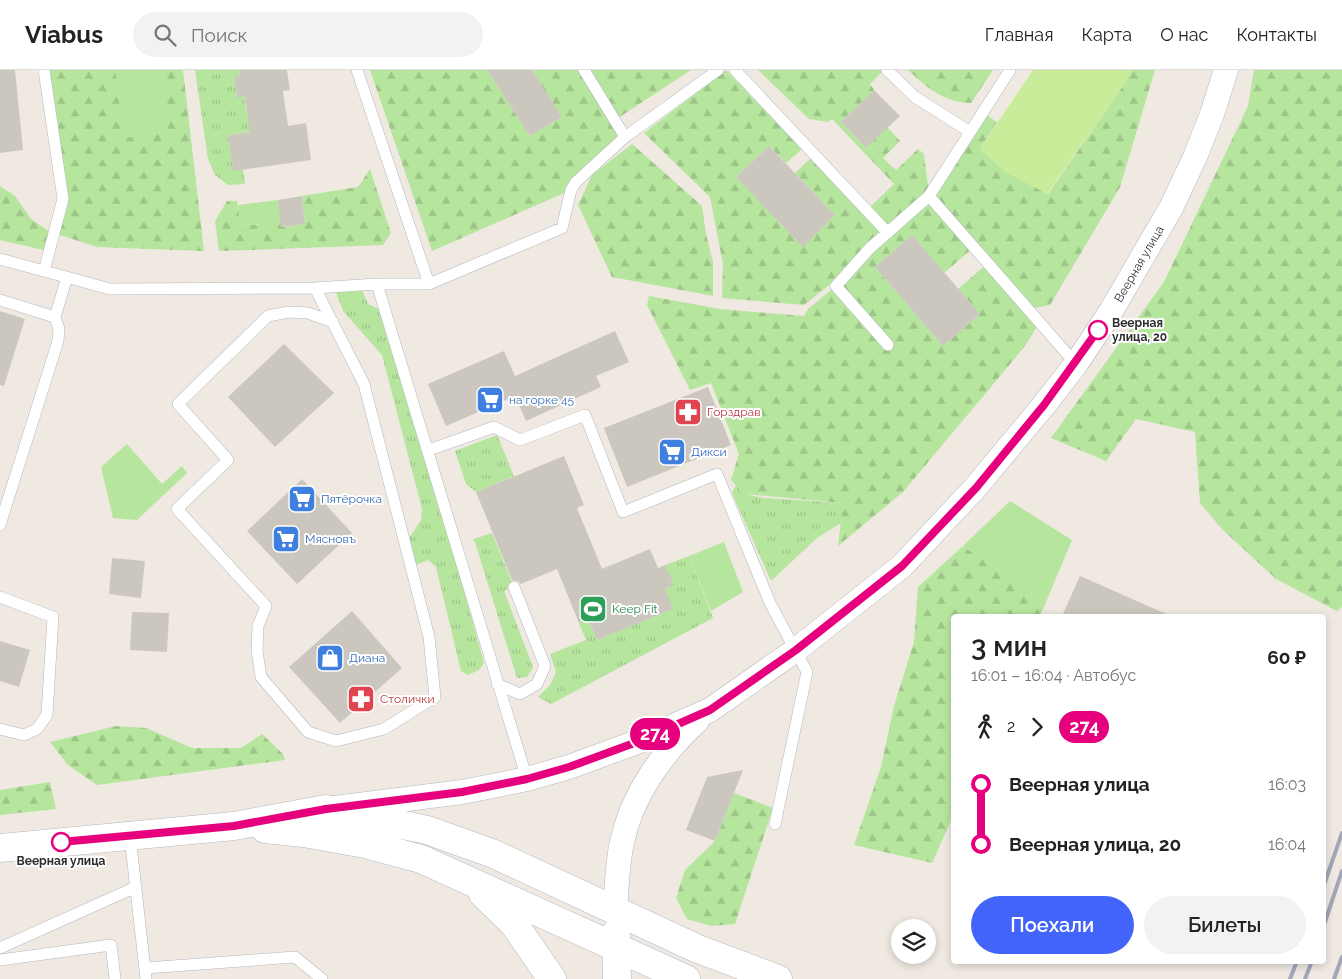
<!DOCTYPE html>
<html lang="ru">
<meta charset="utf-8">
<style>
body{margin:0;font-family:Raleway,sans-serif;background:#f2f2f2;color:#222;height:100vh;display:flex;flex-direction:column;font-size:19px;white-space:nowrap}
*{box-sizing:border-box;margin:0}
p{font-size:16px;color:#767676}
.icon{flex:none;width:28px;height:28px;fill:none;stroke:currentColor;stroke-width:2;stroke-linecap:round;stroke-linejoin:round}
.map{position:relative;flex:1;overflow:hidden}
.details{position:absolute;left:951px;top:544px;width:375px;height:350px;display:flex;flex-direction:column;background:#fff;border-radius:5px;box-shadow:0 2px 8px #0003}
.details>*{flex:none}
.badge{padding:0 10px;border-radius:16px;font-size:18px;line-height:32px}
.tools{position:absolute;left:891px;top:849px;display:grid;gap:10px}
.tools a{display:grid;place-items:center;width:45px;height:45px;border-radius:50%;background:#fff;box-shadow:0 2px 8px #0003;font-size:25px}
.map>.badge{position:absolute;translate:-50% -50%;box-shadow:0 0 0 2px #fff}
.legs{display:flex;align-items:center;gap:8px;height:55px;padding:0 20px;font-size:16px}
.legs p{margin-inline-start:auto}
.head{display:flex;align-items:center;justify-content:space-between;height:85px;padding:0 20px}
h1{font-size:28px;font-weight:600;line-height:38px}
.primary-button{display:flex;gap:10px;margin-top:auto;padding:10px 20px}
.primary-button a{flex:1;height:58px;border-radius:30px;background:#4264fb;color:#fff;font-size:20px;font-weight:600;line-height:58px;text-align:center}
.primary-button a+a{background:#f2f2f2;color:#222}
ul{padding:0 20px;list-style:none}
li{display:flex;align-items:center;gap:18px;height:60px;font-size:19px}
li i{display:grid;place-items:center;width:8px;height:100%;margin:0 6px;background:currentColor}
li i::after{content:'';width:12px;height:12px;margin:-6px;border:4px solid;border-radius:50%;background:#fff}
li p{margin-inline-start:auto}
li:first-child i{background:linear-gradient(#0000 50%,currentColor 0)}
li:last-child i{background:linear-gradient(currentColor 50%,#0000 0)}
header{display:flex;align-items:center;gap:30px;box-sizing:border-box;height:70px;padding:0 25px;background:#fff;border-bottom:1px solid #e0e0e0}
header strong{font-size:24px}
nav{display:flex;gap:28px;margin-inline-start:auto;font-size:18px}
.search{width:350px;height:45px;background:#f2f2f2;display:flex;align-items:center;gap:12px;box-sizing:border-box;padding:0 18px;border-radius:28px;color:#767676;font-size:19px}
.map>svg:first-child{display:block}
</style>
<header>
<strong>Viabus</strong>
<div class="search"><svg class="icon" aria-label="search" viewBox="0 0 24 24"><circle cx="10" cy="10" r="6"/><path d="M15 15l6 6"/></svg>Поиск</div>
<nav><a>Главная</a><a>Карта</a><a>О нас</a><a>Контакты</a></nav>
</header>
<div class="map">
<svg width="1342" height="909" viewBox="0 0 1342 909">
<defs>
<pattern id="grass-tufts" width="24" height="20" patternUnits="userSpaceOnUse" patternTransform="scale(1.25)"><rect width="24" height="20" fill="#b6e59e"/><path d="M3 7l-1-3M5 7V3M7 7l1-3M15 17l-1-3M17 17v-4M19 17l1-3" fill="none" stroke="#9dc588"/></pattern>
<pattern id="forest-firs" width="22" height="20" patternUnits="userSpaceOnUse" patternTransform="scale(1.25)"><rect width="22" height="20" fill="#b6e59e"/><path d="M5 1l3.5 6h-7zM16 11l3.5 6h-7z" fill="#9dc588"/></pattern>
</defs>
<rect width="100%" height="100%" fill="#efe9e1"/>
<path fill="url(#grass-tufts)" d="M195,0H239L240,5L234,7L237,27L245,26L247,44L256,61L228,65L233,101L243,99L245,114L228,115L215,105L208,89Z
M360,215L368,234L388,243L484,593L479,600L468,605L461,601L436,497L428,490L416,495L409,468L421,450L422,439L382,285L343,241L334,217Z
M497,365L514,406L476,422L466,414L455,381Z
M736,415L745,424L764,428L843,433L841,453L817,468L771,511L732,423Z
M492,463L514,517L504,521L533,597L527,607L517,608L474,469Z
M689,486L713,548L551,634L538,627L550,615L556,602L550,584L586,570L579,553L588,549L597,570L672,539L665,519L673,515L665,495Z"/>
<path fill="url(#forest-firs)" fill-rule="evenodd" d="M49,0H183L204,181L97,177L57,164L68,130Z
M370,0H487L530,66L562,47L532,1L534,0H691L615,50L625,67L571,120L432,181Z
M726,0L802,79L786,93L769,76L736,107L803,176L835,145L795,103L811,88L882,162L833,212L804,235L722,228L723,194L710,127L644,63Z
M758,0H884L870,14L874,20L841,52L866,78L887,57L900,71L883,88L896,100L918,79L924,84L929,124L982,42L997,52L980,79L1006,102L1048,124L1125,13L1131,0H1155L1120,117L1050,235L1029,239L1040,252L1025,276L903,422L838,476L843,433L745,424L731,410L739,384L711,313L690,320L647,235L649,226L720,239L804,246L808,239L836,216L887,163L867,140L894,114L832,49L828,52L809,49ZM912,165L944,203L974,177L988,193L958,219L980,244L943,276L875,197Z
M908,0H993L971,33C945,33 926,17 908,0Z
M1254,0H1342V537L1337,541L1276,509L1223,460L1200,433L1195,362L1136,349L1106,391L1051,368L1164,212L1248,36Z
M632,74L702,136L706,164L713,192V226L612,207L578,135L592,105Z
M370,99L391,163L383,175L219,181L215,151L227,131H237L241,156L281,152L282,157L305,154L302,126L358,117Z
M0,116L15,126L31,149L53,164L48,181L0,170Z
M963,476L1046,532L1040,546H954V744L932,793L854,775L881,697L894,636L914,572L918,517Z
M116,656L146,658L192,678H241L262,664L283,684L285,690L97,715L68,695L50,672Z
M50,712L56,739L0,745V720Z
M734,723L773,738L735,854L712,856L687,849L676,828L685,800L715,771Z"/>
<path fill="#b6e59e" d="M115,0H159L167,63L124,68Z
M278,130L281,152L241,156L238,135Z
M127,374L162,414L182,396L187,403L137,450L113,448L101,397Z
M1010,431L1072,470L1046,532L963,476Z
M724,472L743,522L711,541L689,486Z"/>
<path fill="#c9ec9a" d="M1033,0H1131L1125,13L1047,124L1006,102L980,79Z"/>
<path fill="#cbc7bf" d="M0,0H15L23,80L0,83Z
M239,0H287L290,20L283,21L288,56L306,53L311,90L233,101L228,65L250,62L245,26L237,28L234,6L240,5Z
M487,0H532L562,47L530,66Z
M874,20L900,46L866,78L841,52Z
M769,76L835,145L803,177L736,107Z
M302,126L305,154L281,157L278,130Z
M912,165L980,244L943,276L875,197Z
M0,241L25,249L4,316L0,315Z
M615,261L629,292L596,306L601,317L526,351L515,326L446,356L428,314L504,281L515,306Z
M284,274L334,323L275,377L228,327Z
M708,317L731,375L627,417L604,358Z
M564,386L584,435L577,438L602,499L650,479L658,498L665,495L674,515L665,519L673,539L597,570L588,549L579,553L557,499L521,514L518,511L512,510L476,422Z
M302,409L352,463L297,514L247,461Z
M112,488L145,491L141,528L109,524Z
M1080,506L1171,546H1062Z
M352,541L402,598L340,653L289,597Z
M132,542L169,543L167,582L130,580Z
M0,571L30,580L19,617L0,611Z
M743,700L715,771L686,760L707,707Z"/>
<g fill="none" stroke-linecap="round" stroke-linejoin="round">
<g stroke="#b4b7c1" stroke-width="12">
<path id="lane" d="M357,0L429,214
M584,0L625,67
M735,0L888,163
M887,0L915,27L970,62
M929,126L1010,0
M0,189L110,219L315,218L377,214H429L562,158L571,120L576,112L625,67L718,0
M44,201L63,129L44,0
M377,214L527,709
M315,218L364,314L429,567L435,627L384,659L336,671L308,662L261,607L257,581L258,556L266,536L177,439L228,390L178,334L268,246L289,242L308,243L333,252
M0,230L55,247
M888,275L836,216L870,178L929,126L1076,294
M429,380L494,357L520,370L585,345L623,442L717,404L770,533L807,602L775,754
M0,455L58,271L59,259L55,247L67,207
M0,527L53,547L47,645L37,659L24,665L0,659
M497,614L520,624L537,614L545,596L514,517
M130,766L146,909
M0,878L136,817
M0,890L111,875L115,909
M146,898L295,887L322,909"/>
</g>
<g stroke="#b4b7c1" stroke-width="25">
<path id="street" d="M335,738L462,722L527,709L569,697L637,672L710,640L796,580L902,496L975,418L1044,335L1076,294L1111,241L1171,138L1195,87L1212,44L1226,0
M615,841C617,818 617,794 622,772C632,725 662,683 697,651"/>
</g>
<g stroke="#b4b7c1" stroke-width="29">
<path id="secondary" d="M265,759L304,763L365,774L421,789L686,909
M0,778L234,756L326,739L427,760L494,784L698,879L778,909
M483,824L514,854L552,909
M616,863L617,909"/>
</g>
<use href="#lane" stroke="#fff" stroke-width="11"/>
<use href="#street" stroke="#fff" stroke-width="24"/>
<use href="#secondary" stroke="#fff" stroke-width="28"/>
<path stroke="#a3a6b8" stroke-width="4" d="M1324,815L1342,763
M1324,855L1342,801
M1290,909L1297,891
M1305,909L1312,891
M1334,909L1342,887"/>
</g>
<g fill="none" stroke-linecap="round" stroke-linejoin="round">
<g stroke="#fff" stroke-width="11">
<path id="line-1" d="M61,772L234,756L326,739L462,722L527,709L569,697L637,672L710,640L796,580L902,496L976,418L1044,335L1098,260"/>
</g>
<use href="#line-1" stroke="#e6007e" stroke-width="8"/>
</g>
<defs>
<g id="supermarket-square" transform="scale(1.4375)"><rect x="-9" y="-9" width="18" height="18" rx="4" fill="#3f7fe0" stroke="#fff"/><path d="M-6-5.5h2.5l.6 2H6L4.5 2H-2.5L-4.4-4H-6ZM-1.5 3.2a1.3 1.3 0 1 0 .1 0ZM3 3.2a1.3 1.3 0 1 0 .1 0Z" fill="#fff"/></g>
<g id="pharmacy-square" transform="scale(1.4375)"><rect x="-9" y="-9" width="18" height="18" rx="4" fill="#e0444e" stroke="#fff"/><path d="M-2-6h4v4h4v4h-4v4h-4v-4h-4v-4h4Z" fill="#fff"/></g>
<g id="stadium-square" transform="scale(1.4375)"><rect x="-9" y="-9" width="18" height="18" rx="4" fill="#2e9e5b" stroke="#fff"/><path d="M0-5a6.5 5 0 1 0 0 10a6.5 5 0 1 0 0-10ZM-3.5-1.8h7v3.6h-7Z" fill="#fff"/></g>
<g id="shop-square" transform="scale(1.4375)"><rect x="-9" y="-9" width="18" height="18" rx="4" fill="#3f7fe0" stroke="#fff"/><path d="M-5-2.5h2.3a2.7 3.5 0 0 1 5.4 0H5L5.5 6h-11ZM-1.5-2.5h3a1.5 2.3 0 0 0-3 0Z" fill="#fff"/></g>
</defs>
<g fill-rule="evenodd">
<use href="#supermarket-square" x="490" y="330"/>
<use href="#pharmacy-square" x="688" y="342"/>
<use href="#supermarket-square" x="672" y="382"/>
<use href="#supermarket-square" x="302" y="429"/>
<use href="#supermarket-square" x="286" y="469"/>
<use href="#stadium-square" x="593" y="539"/>
<use href="#shop-square" x="330" y="588"/>
<use href="#pharmacy-square" x="361" y="629"/>
</g>
<g fill="#fff" stroke="#e6007e" stroke-width="2.5">
<circle cx="1098" cy="260" r="9"/>
<circle cx="61" cy="772" r="9"/>
</g>
<g text-anchor="middle" dominant-baseline="central" stroke-width="4" stroke-linejoin="round" paint-order="stroke">
<g font-size="12" fill="#2e2e2e" stroke="#fff">
<text transform="translate(1139 194) rotate(-60)">Веерная улица</text>
</g>
<g font-size="12" font-weight="bold" fill="#2e2e2e" stroke="#fff" text-anchor="start">
<text x="1112" y="253">Веерная<tspan x="1112" dy="14">улица, 20</tspan></text>
<text x="61" y="791" text-anchor="middle">Веерная улица</text>
</g>
<g font-size="12" fill="#366cbe" stroke="#fff" text-anchor="start">
<text x="509" y="330">на горке 45</text>
<text x="691" y="382">Дикси</text>
<text x="321" y="429">Пятёрочка</text>
<text x="305" y="469">Мясновъ</text>
<text x="349" y="588">Диана</text>
</g>
<g font-size="12" fill="#be3a42" stroke="#fff" text-anchor="start">
<text x="707" y="342">Горздрав</text>
<text x="380" y="629">Столички</text>
</g>
<g font-size="12" fill="#27864d" stroke="#fff" text-anchor="start">
<text x="612" y="539">Keep Fit</text>
</g>
</g>
</svg>
<div class="tools">
<a><svg class="icon" aria-label="layers" viewBox="0 0 24 24"><path d="M12 4l9 5-9 5-9-5zM3 14l9 5 9-5"/></svg></a>
</div>
<b class="badge" style="left:655px;top:664px;background:#e6007e;color:#fff">274</b>
<section class="details">
<div class="head"><div><h1>3 мин</h1><p>16:01 – 16:04 · Автобус</p></div><b>60 ₽</b></div>
<div class="legs"><svg class="icon" aria-label="walk" viewBox="0 0 24 24"><circle cx="13" cy="4" r="2"/><path d="M13 8l-2 6 4 7M11 14l-3 7M7 12l3-4h3l4 4"/></svg>2<svg class="icon" aria-label="forward" viewBox="0 0 24 24"><path d="M9 5l7 7-7 7"/></svg><b class="badge" style="background:#e6007e;color:#fff">274</b></div>
<ul>
<li><i style="color:#e6007e"></i><b>Веерная улица</b><p>16:03</p></li>
<li><i style="color:#e6007e"></i><b>Веерная улица, 20</b><p>16:04</p></li>
</ul>
<div class="primary-button"><a>Поехали</a><a>Билеты</a></div>
</section>
</div>
